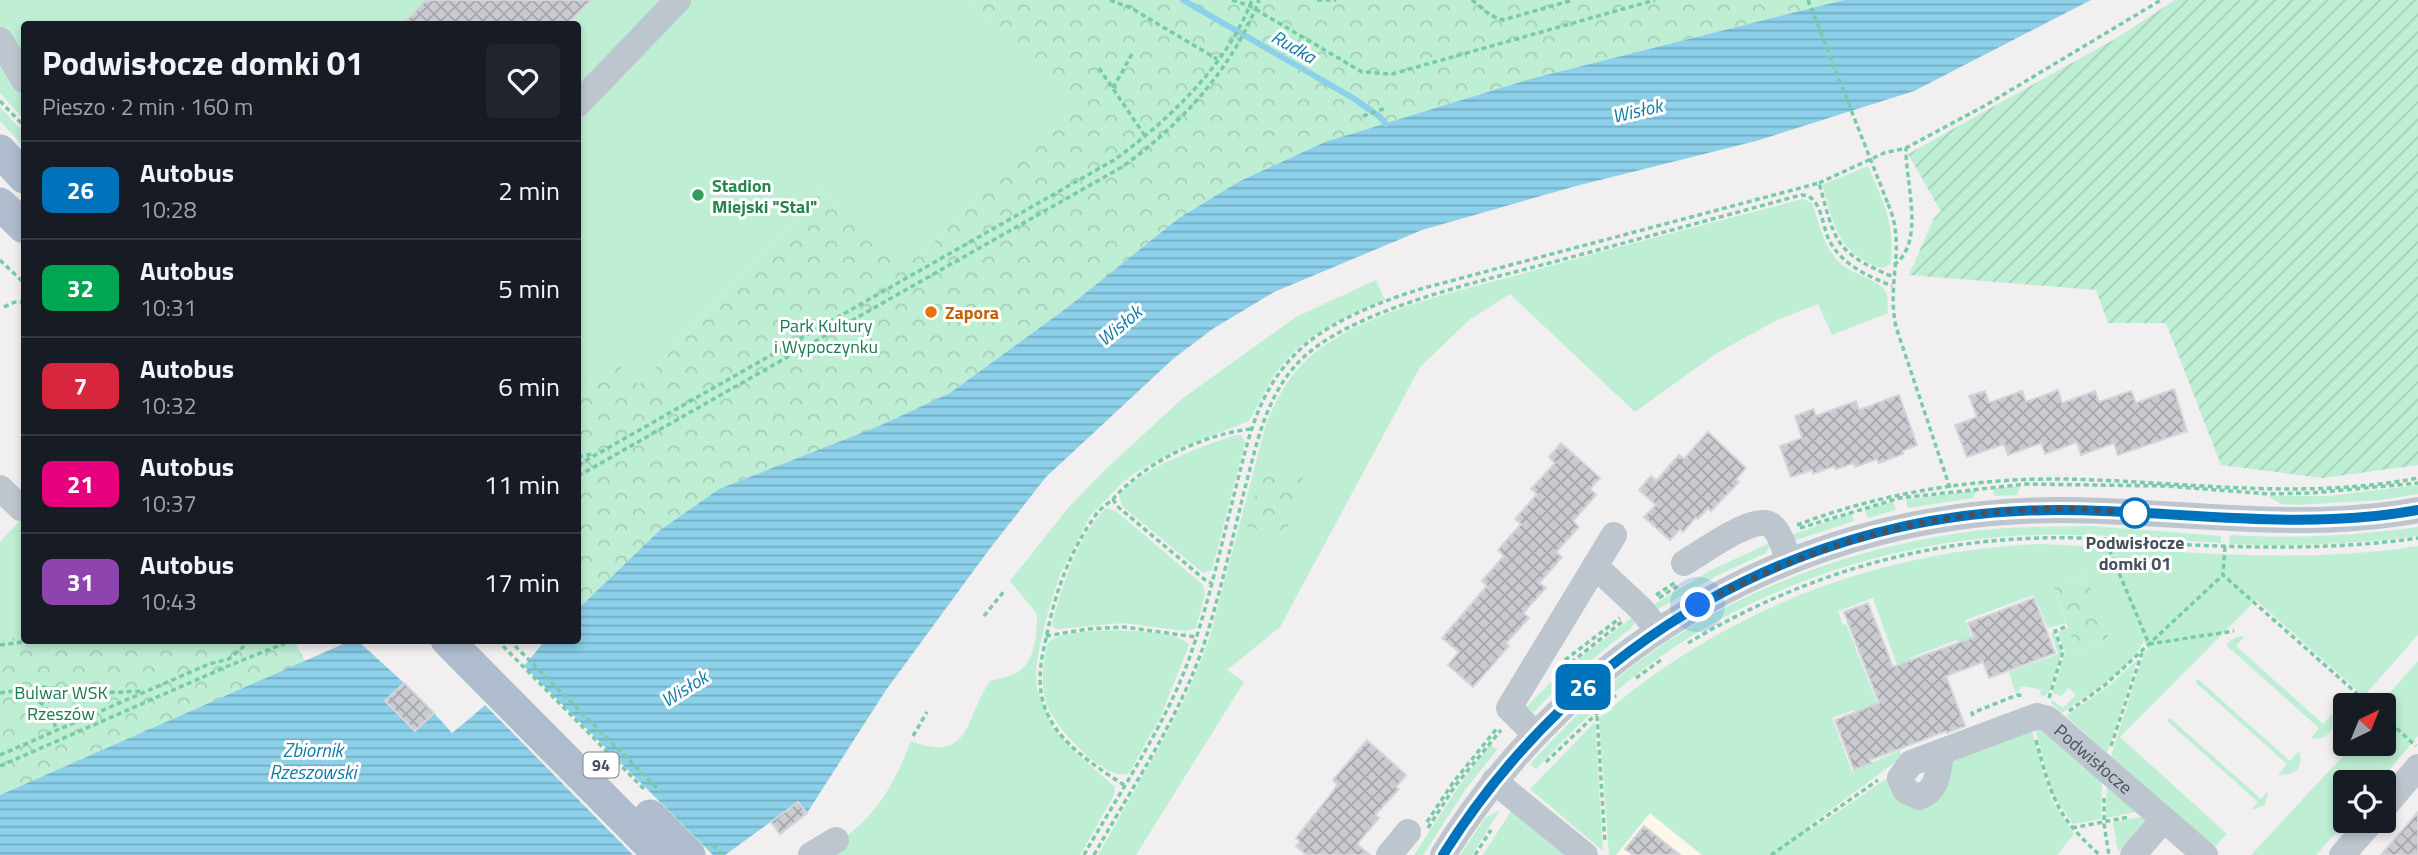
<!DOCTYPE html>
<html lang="pl">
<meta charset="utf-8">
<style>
body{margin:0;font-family:"Titillium Web",sans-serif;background:#20242c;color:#f1f3f6;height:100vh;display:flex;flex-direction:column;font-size:26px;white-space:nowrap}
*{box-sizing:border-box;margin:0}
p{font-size:23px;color:#9ea1a6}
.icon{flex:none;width:38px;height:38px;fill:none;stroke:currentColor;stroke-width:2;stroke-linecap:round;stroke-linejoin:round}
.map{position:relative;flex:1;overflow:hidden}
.side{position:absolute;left:21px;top:21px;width:560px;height:623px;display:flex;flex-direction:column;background:#171b24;border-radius:7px;box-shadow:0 4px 10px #0003}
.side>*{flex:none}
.badge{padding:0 14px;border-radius:10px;font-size:24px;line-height:46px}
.needle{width:46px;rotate:43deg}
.fabs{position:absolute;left:2333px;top:693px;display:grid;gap:14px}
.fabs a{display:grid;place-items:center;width:63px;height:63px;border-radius:7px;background:#171b24;box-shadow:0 4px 10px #0003;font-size:35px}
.you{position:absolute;width:35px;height:35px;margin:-18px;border:5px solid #fff;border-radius:50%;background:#1a73e8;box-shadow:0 0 0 10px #1a73e833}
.map>.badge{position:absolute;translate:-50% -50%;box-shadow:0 0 0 4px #fff}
.round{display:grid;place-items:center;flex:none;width:74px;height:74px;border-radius:7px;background:#20242c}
.headline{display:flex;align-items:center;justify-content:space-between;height:119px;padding:0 21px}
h1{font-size:33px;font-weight:700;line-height:52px}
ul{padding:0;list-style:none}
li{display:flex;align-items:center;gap:21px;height:98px;padding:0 21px;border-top:2px solid #363941}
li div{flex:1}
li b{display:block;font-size:26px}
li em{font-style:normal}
li .badge{min-width:77px;font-weight:700;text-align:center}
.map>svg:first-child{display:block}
</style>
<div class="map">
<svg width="2418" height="855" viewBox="0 0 2418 855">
<defs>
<pattern id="park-crowns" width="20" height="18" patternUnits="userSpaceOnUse" patternTransform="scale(1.75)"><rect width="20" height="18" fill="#beeed4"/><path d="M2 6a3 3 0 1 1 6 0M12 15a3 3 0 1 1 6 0" fill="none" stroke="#a5ceb8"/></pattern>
<pattern id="garden-furrows" width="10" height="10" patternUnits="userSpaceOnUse" patternTransform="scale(1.75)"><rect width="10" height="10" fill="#beeed4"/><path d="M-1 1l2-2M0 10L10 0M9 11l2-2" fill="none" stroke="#a5ceb8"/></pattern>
<pattern id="water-rules" width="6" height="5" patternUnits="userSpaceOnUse" patternTransform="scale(1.75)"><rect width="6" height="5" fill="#8cd0ea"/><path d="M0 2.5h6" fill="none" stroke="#74abc1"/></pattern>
<pattern id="building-cross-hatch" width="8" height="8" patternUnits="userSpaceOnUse" patternTransform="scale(1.75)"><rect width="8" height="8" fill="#c9cbd1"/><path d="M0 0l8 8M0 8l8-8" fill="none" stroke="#a5a7ad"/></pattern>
</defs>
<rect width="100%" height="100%" fill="#f1efef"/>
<path fill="#fcf7e9" d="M1650,813L1701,855H1617Z"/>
<path fill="#beeed4" d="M0,0H965L1072,102L924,253L903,266L823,190L651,372L599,445L610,359L578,398V24H24V120L0,93Z
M0,107L24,133V147L0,121Z
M1868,166C1883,203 1895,222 1891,263C1884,270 1879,268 1871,264C1834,246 1834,221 1822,185Z
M1803,199L1812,203C1820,225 1824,252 1845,267C1857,275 1873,278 1884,289L1887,294L1888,313L1832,335L1818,304L1777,320L1717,353L1635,412L1510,294L1469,320L1420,367L1280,627L1227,670L1244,682L1136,855H1098L1167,733L1189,690L1209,640L1266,424C1277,397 1292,369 1317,351C1371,309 1459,291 1525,273C1617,247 1710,223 1803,199Z
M1376,280L1385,300C1342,318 1300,336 1273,377C1264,391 1258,407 1249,421L1178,449L1135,473L1121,484L1090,516L1060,574L1046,619L1038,655L1036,673L1037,689L1052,727L1077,754L1115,787L1114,795L1080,855H823L822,853C871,823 890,795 911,741C971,765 965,717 990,681C998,679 1010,677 1018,672C1036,660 1037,633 1037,614L1010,581L1069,507L1108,467L1183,398L1296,317Z
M1235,435H1241L1245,442L1212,570L1203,573L1122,506L1119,496C1142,467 1201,447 1235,435Z
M2418,485V494L2381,500L2298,505L2281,504L2268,496H2329Z
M2020,486L2017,495L1995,496L1993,494L1995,488Z
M1977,490L1973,498L1908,508L1906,500Z
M1893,502L1896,510L1867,518L1865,509Z
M1106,508L1116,511L1203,585L1205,595L1196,628L1185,631L1123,623L1057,629L1053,627L1052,623C1063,585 1077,537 1106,508Z
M1851,513L1854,521L1793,541L1792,535Z
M24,516V636L0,640V542Z
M2092,526L2221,536V543C2147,539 2072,531 1998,537C1874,547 1745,592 1645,668C1605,698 1570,733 1536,769L1530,764C1554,738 1578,713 1605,689C1701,605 1829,553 1954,534C1999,526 2046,527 2092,526Z
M2418,527V536C2355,544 2293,547 2229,544L2230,535C2294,539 2355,536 2418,527Z
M1772,542L1766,553L1716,576L1653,612L1648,608L1711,570Z
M2040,544C2165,549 2293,566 2418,546V635L2364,696L2256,600L2120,737L2227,834L2214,848L2111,756L2144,653L2148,649L2144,640C2130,671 2089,693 2062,713L2051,703L2052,700L2063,708L2076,695L2069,688L2061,696L2053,693L2065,652L2058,632L2069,628L2077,651L2109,638L2085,575L2053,587L2066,623L2048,628L2034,595L1965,620L1977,651L1964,657L1957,640L1910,658L1915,674L1902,679L1873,598L1838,611L1843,625L1846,624L1881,713L1858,722L1854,710L1832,718L1852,772L1900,750L1901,758L1807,827L1811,830L1898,771L1905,796L1945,762L2030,724L2051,799L2074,834L2057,855H1702L1650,813L1616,855H1609L1599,718C1724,610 1876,551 2040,544Z
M1634,616L1635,623L1631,628L1559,686L1530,716L1519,714L1558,675Z
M1112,630C1129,631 1180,631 1189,645L1160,718L1129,773C1106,784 1054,726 1047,705C1042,691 1042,677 1044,663C1045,657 1045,647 1049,642C1058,632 1098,631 1112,630Z
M2054,632L2062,652L2049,692L2045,696L2040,695L2041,689L2021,686L2019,692L2015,691L2009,672L2058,654L2051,633Z
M2241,636L2244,637L2236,646L2323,724L2332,714C2336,730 2327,741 2311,738L2319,728L2226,645L2233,639Z
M2137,660L2107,753L2066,716L2110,685Z
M2418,661V736L2379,782H2345L2346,821L2316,855H2251L2354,744H2384V705H2379Z
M2198,679L2290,761L2299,751L2301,761L2297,770L2289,774L2278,775L2287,764L2195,682Z
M2170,718L2261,799L2268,791L2265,805L2251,810L2258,802L2167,721Z
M1595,722L1603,851L1530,789Z
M2034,724L2102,774L2101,819L2073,824L2052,793Z
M1490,744L1497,750L1465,790L1423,855H1414L1459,786Z
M2107,777L2145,810L2106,818Z
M1500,810L1472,855H1460L1485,818Z
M1511,811L1568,855H1483Z
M2145,816L2147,820L2118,852L2113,822Z"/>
<path fill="url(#park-crowns)" d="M965,0H1844L1530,79L1325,142L1240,181L1179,218L1068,307L950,393L879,426L719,489L659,531L578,609V398L610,358L639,385L823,190L903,265L924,253L1071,102Z
M1266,463L1304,475L1284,538L1246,526Z
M2086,575L2109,638L2077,651L2053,587Z
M24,636V640L294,641L305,661L0,795V640Z"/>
<path fill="url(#garden-furrows)" d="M2175,0H2418V465L2323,478L2221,465L2166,323H2108L2096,290L1909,275L1934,218L1941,211L1908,154L2115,39Z"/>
<path fill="url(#water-rules)" d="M1844,0H2091L1914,91L1756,141L1576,186L1422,230L1274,292L1214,328L1173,359L1046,477L988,551L886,690L807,813L798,802L725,855H0V795L350,641H358L404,683L386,701L415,731L434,713L452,733C486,706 519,676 544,641L578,640V609L659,531L719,489L879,426L950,393L1068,307L1179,218L1240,181L1325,142L1530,79Z"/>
<path fill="#f1efef" d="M523,665L713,855H633L484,704Z"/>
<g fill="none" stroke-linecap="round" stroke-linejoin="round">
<path stroke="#8cd0ea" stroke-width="6" d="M1183,0L1353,98L1380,117L1386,124"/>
</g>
<path fill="url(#building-cross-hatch)" stroke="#d3d5da" stroke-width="2" d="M426,0H591L567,24H403Z
M2174,389L2187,431L2118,455L2114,443L2081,455L2077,442L2045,454L2041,443L2008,455L2004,444L1967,457L1955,425L1977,417L1969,396L1985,391L1989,403L2022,391L2026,402L2058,390L2062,403L2095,391L2099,402L2131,391L2136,403Z
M1899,395L1917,445L1902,451L1903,454L1879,463L1877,459L1855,467L1854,463L1836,469L1834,466L1813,474L1812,470L1791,477L1780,446L1802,438L1795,416L1813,409L1816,416L1856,401L1859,410Z
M1708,432L1746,468L1736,479L1739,482L1711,511L1708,508L1698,519L1696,517L1683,532L1680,529L1670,540L1644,517L1656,505L1639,490L1651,476L1656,481L1679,455L1684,459Z
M1561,443L1600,478L1590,489L1596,495L1573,521L1579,527L1556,552L1562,557L1539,583L1546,588L1523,613L1529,618L1506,643L1509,646L1473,687L1448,665L1459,652L1442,638L1487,586L1482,581L1504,556L1498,550L1521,524L1515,519L1537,494L1531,489L1555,463L1549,457Z
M2034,598L2055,653L1989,678L1983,662L1946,676L1965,726L1947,733L1946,731L1870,760L1871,763L1854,770L1835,720L1879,703L1844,612L1868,603L1893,667L1974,637L1968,623Z
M404,683L434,713L415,731L385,701Z
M1367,740L1406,775L1396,787L1399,789L1375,815L1379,818L1357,844L1370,855H1306L1296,846L1300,842L1296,838L1334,790L1337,784L1333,780Z
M798,802L807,813L780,834L771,822Z
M2418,812V855H2381Z
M1644,826L1680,855H1633L1625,849Z"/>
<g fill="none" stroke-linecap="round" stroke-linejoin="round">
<path stroke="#77cba7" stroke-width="3.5" stroke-dasharray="5 3.5" stroke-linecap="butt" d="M1110,0L1131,8L1217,59
M1232,0L1250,6L1362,72L1392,74L1655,0
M1317,0H1336
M1472,0L1490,15L1503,20L1573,0
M1099,68L1145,136
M1113,88L1132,54
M0,101L24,126
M1363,116L1386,108
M1819,183L1884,153L1906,148L1986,105L2161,0
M1888,204C1907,246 1886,282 1896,327L1950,488
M0,260L24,283
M1894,265C1926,242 1905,182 1906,148
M4,307L15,302H24
M578,457L592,454
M578,465L1114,160C1168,121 1228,64 1252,0
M578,476L1122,167C1181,125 1233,68 1259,0
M1113,499L1117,506L1204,579L1211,583
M1797,525C1881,493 1973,478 2063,479C2181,481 2300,501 2418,478
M1800,528L1900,498L2026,484L2166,486L2269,494L2312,493L2418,483
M2106,542L2149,644L2234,631
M2225,547L2223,575L2370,705
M1656,595L1676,582
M1659,598L1679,585
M984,616L1005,590
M1046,636L1088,629L1124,627L1196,637
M497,640L646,791
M509,640L661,792
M1688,643C1808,571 1940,534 2080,538C2110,538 2140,542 2170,544C2253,548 2335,550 2418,538
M0,645L38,640
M1565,660L1620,618
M1558,673L1623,621
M1636,678L1661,660
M17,690C39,696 50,709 57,731
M0,693L41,687L99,693L144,691
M2049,698L2063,652L2055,631L2065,627
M2069,711L2105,685L2223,575
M1597,716L1605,843
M1973,716L1972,713L2017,695L2025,696
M2384,717L2416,746
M913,736L927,712
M2036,740C2051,795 2056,817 2100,855
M2111,746L2142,653
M0,755L209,664L229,659L251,640
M1546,762L1616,695
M0,766L228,666L293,640
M1124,785C1098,768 1063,746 1049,717C1035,690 1040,663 1047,634C1055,593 1070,551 1095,516C1100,508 1108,504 1114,498C1146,462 1202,435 1250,429
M2104,798V824L2109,855
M1427,822L1452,784L1498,727
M1428,828L1455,786L1501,730
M2072,828L2129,817
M713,845L723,855
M1084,855C1119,793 1165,726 1189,659C1208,606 1220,550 1234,495C1249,437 1257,387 1305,345C1335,319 1387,299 1424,288L1819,183C1836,243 1833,251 1893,277
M1094,855C1131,789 1176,723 1202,650C1220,596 1232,539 1246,484C1257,442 1266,399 1295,366C1345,308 1493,279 1568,258C1646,237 1724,216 1801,195C1822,194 1822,228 1830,242C1844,266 1868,276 1892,286
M1475,855L1491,830
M1771,855L1878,780"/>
<g stroke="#bdc5ce" stroke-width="26">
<path d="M0,40L24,80"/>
<path d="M578,104L678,0"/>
<path d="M0,488L21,508"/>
<path d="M1684,563C1700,554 1757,511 1772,526C1781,534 1785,551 1789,561"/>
<path d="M1595,566L1641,609L1658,630"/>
<path d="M1535,734L1509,708L1614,535"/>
<path id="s1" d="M1941,753C1938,771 1939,790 1919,797L1906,791L1900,778L1911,763L2037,716L2048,719L2205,855"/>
<path d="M1494,781L1585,855"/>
<path d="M2384,807L2418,767"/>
<path d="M811,855L836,840"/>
<path d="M1389,855L1408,832"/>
<path d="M1443,855C1579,637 1808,508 2066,510C2184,511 2300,532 2418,510"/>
<path d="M2133,855L2164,819"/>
<path d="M2342,855L2372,821"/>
</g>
<path stroke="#afbccd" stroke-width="33" d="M0,151L24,177
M0,204L24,227
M447,640L660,855
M650,816L689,855"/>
<path stroke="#77cba7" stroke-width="3.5" stroke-dasharray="5 3.5" stroke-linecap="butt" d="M1808,0L1888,204"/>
</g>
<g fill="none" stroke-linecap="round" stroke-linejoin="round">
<g stroke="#fff" stroke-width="16">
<path id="line" d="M1443,855C1578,640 1804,509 2060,510C2180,510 2298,532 2418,510"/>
</g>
<use href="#line" stroke="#0072bc" stroke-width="10"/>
<path stroke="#47515c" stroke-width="7" stroke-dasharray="0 12.6" d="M1698,605C1835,533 1979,496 2135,513"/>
</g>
<circle fill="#2e9e5b" stroke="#fff" stroke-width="2.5" cx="698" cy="195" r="7"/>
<circle fill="#e8710a" stroke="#fff" stroke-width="2.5" cx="931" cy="312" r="7"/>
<circle fill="#fff" stroke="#0072bc" stroke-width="3.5" cx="2135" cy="513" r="14"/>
<g text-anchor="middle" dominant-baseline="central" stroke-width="6" stroke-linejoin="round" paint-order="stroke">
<rect fill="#fff" stroke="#7e858d" stroke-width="2" x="583.5" y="752.5" width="35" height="25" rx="5"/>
<g font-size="16" font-weight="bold" fill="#47515c">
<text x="601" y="765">94</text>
</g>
<g font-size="18" font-weight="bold" fill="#27864d" stroke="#fff" text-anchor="start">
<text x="712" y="185">Stadion<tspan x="712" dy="21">Miejski "Stal"</tspan></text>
</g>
<g font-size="18" font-weight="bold" fill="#c56008" stroke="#fff" text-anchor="start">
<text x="945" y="312">Zapora</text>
</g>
<g font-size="18" fill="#197c51" stroke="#fff">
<text x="826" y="325">Park Kultury<tspan x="826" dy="21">i Wypoczynku</tspan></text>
<text x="61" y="692">Bulwar WSK<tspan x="61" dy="21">Rzeszów</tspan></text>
</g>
<g font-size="18" font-weight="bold" fill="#47515c" stroke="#fff">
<text x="2135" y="542">Podwisłocze<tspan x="2135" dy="21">domki 01</tspan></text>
</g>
<g font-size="18" fill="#47515c" stroke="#fff">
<text stroke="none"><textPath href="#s1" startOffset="306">Podwisłocze</textPath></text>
</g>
<g font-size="19" font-style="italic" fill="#107da7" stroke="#fff">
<text transform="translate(1294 46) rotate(30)">Rudka</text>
<text transform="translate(1637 110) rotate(-13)">Wisłok</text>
<text transform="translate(1119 325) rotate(-40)">Wisłok</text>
<text transform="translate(684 688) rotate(-32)">Wisłok</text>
<text x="313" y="749">Zbiornik<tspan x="313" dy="22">Rzeszowski</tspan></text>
</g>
</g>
</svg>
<div class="fabs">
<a><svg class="needle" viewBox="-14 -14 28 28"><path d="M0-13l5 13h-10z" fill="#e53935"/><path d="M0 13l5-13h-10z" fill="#9ea1a6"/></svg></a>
<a><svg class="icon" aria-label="locate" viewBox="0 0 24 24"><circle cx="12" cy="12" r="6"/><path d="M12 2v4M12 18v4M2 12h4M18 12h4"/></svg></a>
</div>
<div class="you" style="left:1698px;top:605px"></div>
<b class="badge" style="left:1583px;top:687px;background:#0072bc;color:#fff">26</b>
<section class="side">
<div class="headline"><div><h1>Podwisłocze domki 01</h1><p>Pieszo · 2 min · 160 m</p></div><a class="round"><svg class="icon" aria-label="heart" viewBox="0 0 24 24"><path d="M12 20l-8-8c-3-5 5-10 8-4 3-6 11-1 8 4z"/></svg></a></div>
<ul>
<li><span class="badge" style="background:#0072bc;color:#fff">26</span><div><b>Autobus</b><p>10:28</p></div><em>2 min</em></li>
<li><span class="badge" style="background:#00a651;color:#fff">32</span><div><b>Autobus</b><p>10:31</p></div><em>5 min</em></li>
<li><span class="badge" style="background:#d7263d;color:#fff">7</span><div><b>Autobus</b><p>10:32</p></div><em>6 min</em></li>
<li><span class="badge" style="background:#e6007e;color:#fff">21</span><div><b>Autobus</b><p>10:37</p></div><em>11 min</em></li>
<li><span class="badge" style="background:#8e44ad;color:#fff">31</span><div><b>Autobus</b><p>10:43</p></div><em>17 min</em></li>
</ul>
</section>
</div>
